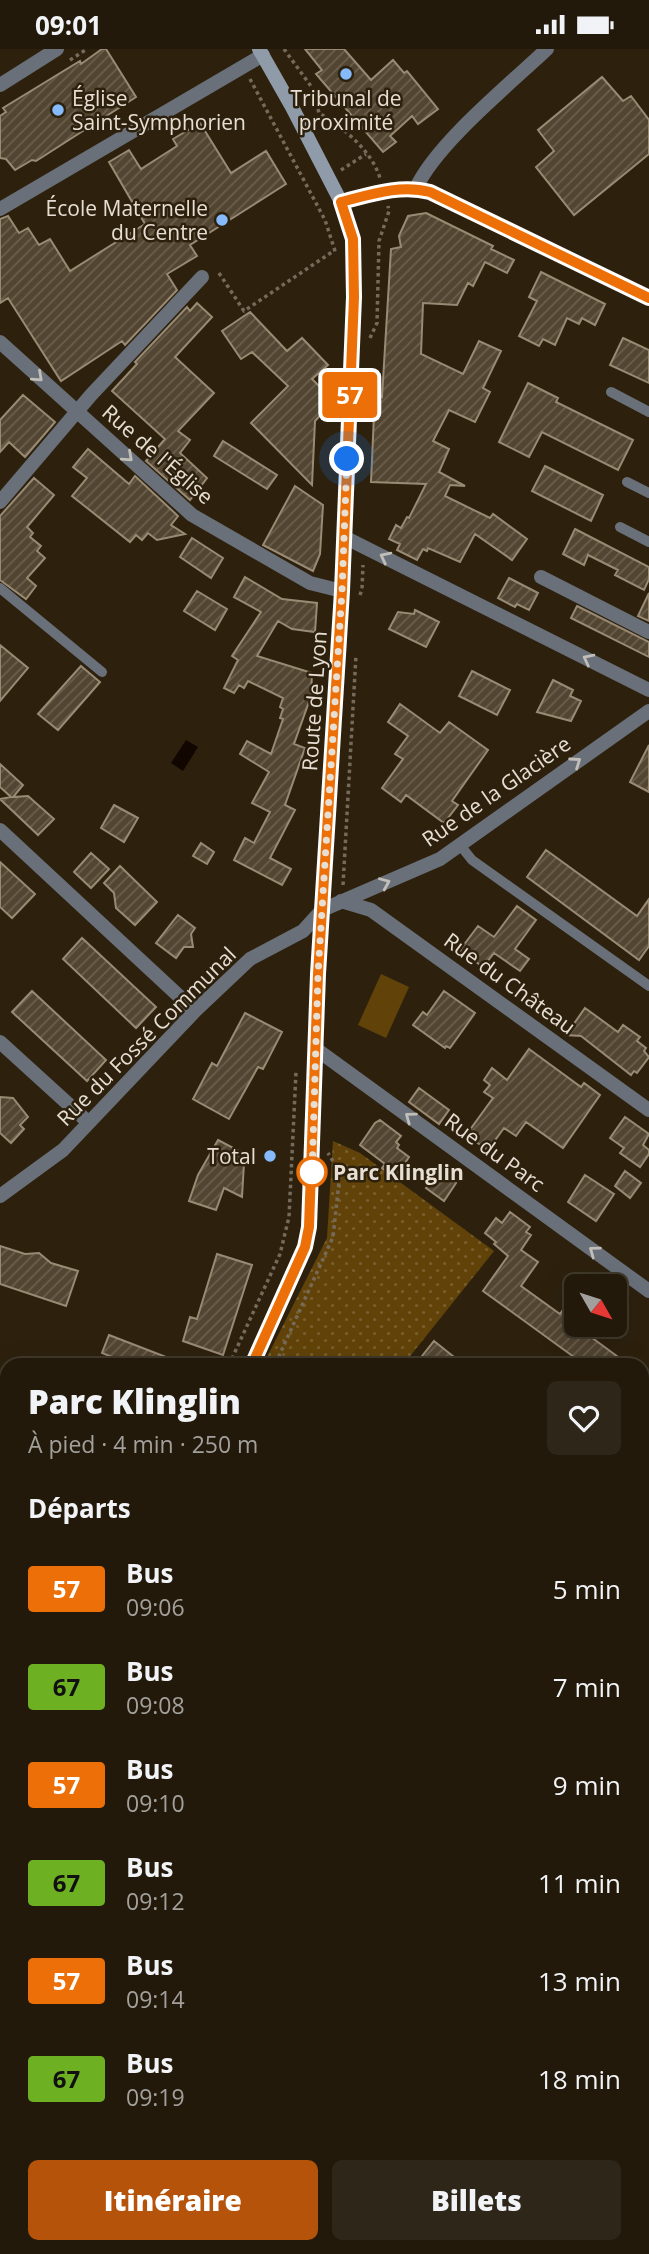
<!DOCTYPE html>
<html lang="fr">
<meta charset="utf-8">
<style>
body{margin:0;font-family:"Open Sans",sans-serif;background:#2e2618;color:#f1f3f6;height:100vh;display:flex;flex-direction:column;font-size:26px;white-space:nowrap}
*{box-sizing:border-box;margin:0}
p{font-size:23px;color:#a2a09c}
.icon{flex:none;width:38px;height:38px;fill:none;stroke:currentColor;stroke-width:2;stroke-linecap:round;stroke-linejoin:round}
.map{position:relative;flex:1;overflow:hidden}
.panel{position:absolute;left:0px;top:1309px;width:649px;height:896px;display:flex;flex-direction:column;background:#22190a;border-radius:21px 21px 0 0;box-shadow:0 7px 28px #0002,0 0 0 2px #3f382b}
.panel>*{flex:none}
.badge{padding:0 14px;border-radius:5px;font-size:24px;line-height:46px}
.needle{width:46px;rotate:129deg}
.fabs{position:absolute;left:564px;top:1225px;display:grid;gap:14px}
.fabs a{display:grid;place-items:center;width:63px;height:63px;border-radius:10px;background:#22190a;box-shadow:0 7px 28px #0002,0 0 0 2px #3f382b;font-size:35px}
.you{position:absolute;width:35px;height:35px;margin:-18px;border:5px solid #fff;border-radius:50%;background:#1a73e8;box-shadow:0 0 0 10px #1a73e833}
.map>.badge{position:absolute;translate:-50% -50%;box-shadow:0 0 0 4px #fff}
h2{padding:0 28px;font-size:26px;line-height:63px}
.round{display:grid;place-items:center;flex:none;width:74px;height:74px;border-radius:10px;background:#2e2618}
.summary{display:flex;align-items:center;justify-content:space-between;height:119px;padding:0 28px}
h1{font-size:33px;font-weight:800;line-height:52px}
.button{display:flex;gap:14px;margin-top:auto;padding:14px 28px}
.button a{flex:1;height:80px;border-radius:10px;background:#b45309;color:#fff;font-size:28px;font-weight:800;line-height:80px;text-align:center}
.button a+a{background:#2e2618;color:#f1f3f6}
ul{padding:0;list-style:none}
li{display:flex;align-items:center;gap:21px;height:98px;padding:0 28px}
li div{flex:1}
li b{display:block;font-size:26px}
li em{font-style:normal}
li .badge{min-width:77px;font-weight:700;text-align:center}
.status{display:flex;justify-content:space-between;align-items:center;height:49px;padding:0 35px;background:#22190a;direction:ltr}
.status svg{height:19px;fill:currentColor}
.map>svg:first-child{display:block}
</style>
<div class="status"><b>09:01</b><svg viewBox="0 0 49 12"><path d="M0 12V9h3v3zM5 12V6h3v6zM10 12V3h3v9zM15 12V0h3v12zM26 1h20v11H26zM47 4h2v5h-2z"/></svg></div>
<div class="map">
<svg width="649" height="2205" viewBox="0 0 649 2205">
<defs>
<pattern id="park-dots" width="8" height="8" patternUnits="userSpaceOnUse" patternTransform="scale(1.75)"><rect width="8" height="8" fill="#614309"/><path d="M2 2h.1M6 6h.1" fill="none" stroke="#785e2c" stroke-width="1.8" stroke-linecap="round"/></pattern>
<pattern id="building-hatch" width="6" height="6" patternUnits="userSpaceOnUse" patternTransform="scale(1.75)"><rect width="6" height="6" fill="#524531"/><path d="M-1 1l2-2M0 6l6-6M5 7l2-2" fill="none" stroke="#6b5f4e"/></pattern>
</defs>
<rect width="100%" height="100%" fill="#2d210e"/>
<path fill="#614309" d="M381,925L409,938L386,989L358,976Z"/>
<path fill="url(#park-dots)" d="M333,1092L360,1104L494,1202L403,1316H263L327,1189Z"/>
<path fill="#120700" d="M186,691L198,698L183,722L171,714Z
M649,1876V2061L642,2070V1885Z
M419,2198H553L549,2205H415Z"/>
<path fill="url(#building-hatch)" stroke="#998a74" stroke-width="2" d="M102,0H106L136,48L36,112L32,111L15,121L6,110L0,109V67L6,63L3,59L80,12L81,15Z
M305,0H344L371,31L393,11L404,24L407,22L438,60L418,75L412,67L390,87L396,93L383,103L316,25L322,21Z
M602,28L623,52L631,47L649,71V105L574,166L536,118L554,102L538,81Z
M200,74L231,124L266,102L286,135L190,196L197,207L167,225L177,241L125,296L122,292L61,332L8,249L0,254V170L8,167L19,184L28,179L39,196L50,190L70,222L145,175L109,113L129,101L141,120L177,97L173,90Z
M426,164L493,197L491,200L514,211L507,224L485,213L473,237L468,234L457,256L423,254L421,305L463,325L479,292L501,302L483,339L490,343L475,373L449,361L433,392L449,400L439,423L465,437L450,436L445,447L490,469L493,465L527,490L512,511L475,485L460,513L428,499L427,502L423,500L417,511L397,501L400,495L389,490L396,476L401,479L407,468L409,469L426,435L371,433L375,344L382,348L391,200L401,198L399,187L408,167Z
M541,223L605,255L595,276L582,269L579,275L567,269L555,296L543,290L539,297L519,287L537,252L529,248Z
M197,254L212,268L175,308L214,344L178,382L190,391L180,404L207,429L190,451L146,412L165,390L112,342L137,315L135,313L187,258L190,262Z
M250,263L287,302L302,289L328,316L312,330L329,347L328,358L315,372L312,436L251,374L288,337L252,303L241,310L222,282Z
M623,289L649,301V334L610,316Z
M528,334L558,349L556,353L633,391L618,421L542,383L529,408L499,393Z
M23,346L55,373L25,408L9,393L0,403V371Z
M223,392L277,426L267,440L214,407Z
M88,400L129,435L135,427L178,467L171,476L185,485L157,491L148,484L142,491L136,486L130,493L72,447L87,429L73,418Z
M545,417L603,446L591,472L532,442Z
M34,429L54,446L27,478L33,484L30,488L41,497L37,502L45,509L27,529L36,537L26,550L0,531V467Z
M295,437L323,456L320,505L313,522L263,496Z
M575,480L649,518V530L644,541L615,526L618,521L588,506L584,516L563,505Z
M192,489L223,509L211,529L180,508Z
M245,528L282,550L317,554L315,583L292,580L278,572L257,607L312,624L311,647L294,695L305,699L285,756L295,761L270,809L291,820L282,836L234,811L245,789L254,794L270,763L252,754L269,723L240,705L247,692L271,705L283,670L280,669L283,660L280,658L283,649L248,632L244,639L239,636L234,644L224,639L238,611L232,607L261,563L234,548Z
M509,529L538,544L529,561L517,555L515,558L498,549Z
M197,542L227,560L215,581L184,562Z
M649,544V572L638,567Z
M577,557L649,593V608L571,569Z
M415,561L439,573L426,598L389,580L398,563L414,565Z
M0,596L28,619L0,652Z
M81,617L100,633L58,681L38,665Z
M472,622L510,641L497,666L459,647Z
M553,631L573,641L570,647L581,652L571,672L537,663Z
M400,655L440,684L449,673L488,701L452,752L458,756L444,774L406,746L401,753L382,739L403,710L395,705L408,687L388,673Z
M649,696V743L630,733Z
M0,715L23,736L13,748L28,747L54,770L38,786L0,750L11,748L0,738Z
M114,756L138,769L124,793L101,779Z
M201,794L214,803L207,815L193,807Z
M546,801L637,867L649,850V897L639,911L527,828Z
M91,804L109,820L91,839L74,823Z
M0,813L35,845L12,869L0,858Z
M120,817L157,853L135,876L116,859L114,844L104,834Z
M517,857L536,871L515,900L529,910L520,922L494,904L483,918L460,901L478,877L494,888Z
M178,866L195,879L191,885L193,898H184L176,909L156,894Z
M82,889L156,958L136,979L63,910Z
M32,942L106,1011L87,1032L12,963Z
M444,942L475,964L450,999L446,997L445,999L413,976L423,963L427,966Z
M585,959L618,983L623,976L640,988L637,992L646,999L644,1002L649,1008L637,1024L634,1022L631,1026L581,987L566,986Z
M245,964L282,983L263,1020L258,1018L229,1070L193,1050L212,1014L217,1017Z
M529,1000L581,1038L584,1034L600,1046L563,1099L526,1073L516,1087L504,1079L488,1101L476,1093L464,1089L493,1049L484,1043L490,1036L484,1031L492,1019L507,1031Z
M419,1039L449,1061L439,1075L409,1053Z
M0,1048L13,1049L28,1068L20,1076L24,1080L11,1094L0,1084Z
M625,1068L649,1085L643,1096L649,1101V1105L640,1118L620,1104L624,1099L610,1089Z
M380,1071L401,1087L396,1093L399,1096L397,1099L409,1108L395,1129L382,1119L385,1115L360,1096L375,1074Z
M218,1091L243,1104L238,1111L244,1114L242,1148L224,1139L216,1161L189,1152L198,1126Z
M439,1122L456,1134L444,1152L426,1139Z
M625,1122L641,1134L630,1149L615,1137Z
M585,1126L614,1145L596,1172L568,1153Z
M510,1163L530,1178L526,1183L531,1186L521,1201L538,1213L521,1237L560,1265L576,1242V1277L629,1316H585L483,1242L508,1207L494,1195L496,1193L485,1184L496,1169L502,1174Z
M0,1197L25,1205L39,1204L51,1214L78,1222L66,1257L0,1235Z
M217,1205L252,1216L223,1306L183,1292L190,1268L197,1270Z
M109,1286L184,1315V1316H132L102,1304Z
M434,1292L464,1316H415Z"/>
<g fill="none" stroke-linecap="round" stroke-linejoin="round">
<path stroke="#766b5b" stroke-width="3.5" stroke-dasharray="3.5 3.5" stroke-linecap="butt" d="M284,0L313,40L319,64C343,78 372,102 380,129
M70,11L87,0
M250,30L325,171L336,205
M341,121L366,105
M219,224L244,262L335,201
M370,289L377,274L379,192L389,162L388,157
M360,546L362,540L363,516
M343,836L356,606
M272,1311L279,1307L333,1188L340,1124L328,1104
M229,1316L280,1205L289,1168L296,1023
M642,1836L649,1827
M642,2095L649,2081
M642,2152L649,2159
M407,2205L411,2198
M567,2205L570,2198"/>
<path stroke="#697079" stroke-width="10" d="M611,343L649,363
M627,433L649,444
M620,478L649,493
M0,539L102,623
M460,796L472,811L649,937"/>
<path stroke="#697079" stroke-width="14" d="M0,36L57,0
M416,139C437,94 509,36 547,0
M0,160L263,6
M0,293L192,466L310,534L342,542
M0,453L91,346L202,228
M344,488L649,641
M541,528L649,583
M0,781L195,962
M341,852L371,861L649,1061
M0,993L88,1073
M316,1000L649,1242
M0,1147L63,1101L195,962L250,910L303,882L322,861L440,810L649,662
M642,1517L649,1499
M642,1634H649
M0,1870L7,1874
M0,2067L7,2068
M149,2198L159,2205
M378,2205L381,2198"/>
<path stroke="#909baa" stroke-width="14" d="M341,153C369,146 400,135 430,143L649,249
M252,1316L305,1198L309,1178L318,925L342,542L354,248L353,190L341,153L292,58L259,0
M0,1718L7,1704"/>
</g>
<defs><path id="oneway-chevron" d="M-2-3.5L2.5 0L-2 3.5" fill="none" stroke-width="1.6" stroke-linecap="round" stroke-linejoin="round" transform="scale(1.75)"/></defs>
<g stroke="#c1beb8">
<use href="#oneway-chevron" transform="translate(38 328) rotate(42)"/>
<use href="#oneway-chevron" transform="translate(128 408) rotate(42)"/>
<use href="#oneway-chevron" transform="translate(385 508) rotate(-153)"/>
<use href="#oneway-chevron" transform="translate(588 610) rotate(-153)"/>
<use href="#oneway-chevron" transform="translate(576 713) rotate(-35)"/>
<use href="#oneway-chevron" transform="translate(385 834) rotate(-23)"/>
<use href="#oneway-chevron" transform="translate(410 1068) rotate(-144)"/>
<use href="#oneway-chevron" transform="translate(594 1202) rotate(-144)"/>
</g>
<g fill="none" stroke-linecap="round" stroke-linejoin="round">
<g stroke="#fff" stroke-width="16">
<path id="line" d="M252,1316L305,1198L309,1178L318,925L342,542L354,248L353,190L341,153C369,146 400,135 430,143L649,249"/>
</g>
<use href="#line" stroke="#ec7007" stroke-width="10"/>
<path stroke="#e7dfd3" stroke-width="7" stroke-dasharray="0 12.6" d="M312,1123V1127L318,925L342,542L347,410"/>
</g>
<g fill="#86bbfb" stroke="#2d210e" stroke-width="2.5">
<circle cx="346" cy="25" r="7"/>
<circle cx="58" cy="61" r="7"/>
<circle cx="222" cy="171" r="7"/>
<circle cx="270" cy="1107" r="7"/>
</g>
<circle fill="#fff" stroke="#ec7007" stroke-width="3.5" cx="312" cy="1123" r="14"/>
<g text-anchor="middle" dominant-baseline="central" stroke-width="5" stroke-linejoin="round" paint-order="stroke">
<g font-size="21" fill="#e7dfd3" stroke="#2d210e" text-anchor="end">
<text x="72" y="49" text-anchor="start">Église<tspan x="72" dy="24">Saint-Symphorien</tspan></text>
<text x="346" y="49" text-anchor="middle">Tribunal de<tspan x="346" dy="24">proximité</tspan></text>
<text x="208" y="159">École Maternelle<tspan x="208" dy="24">du Centre</tspan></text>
<text x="256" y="1107">Total</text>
</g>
<g font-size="21" fill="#e7dfd3" stroke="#2d210e">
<text transform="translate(158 405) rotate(41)">Rue de l'Église</text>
<text transform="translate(314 652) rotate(-86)">Route de Lyon</text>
<text transform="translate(496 742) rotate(-35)">Rue de la Glacière</text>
<text transform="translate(510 934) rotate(36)">Rue du Château</text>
<text transform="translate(146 987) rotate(-45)">Rue du Fossé Communal</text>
<text transform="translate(495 1103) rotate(36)">Rue du Parc</text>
</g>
<g font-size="21" font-weight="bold" fill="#e7dfd3" stroke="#2d210e" text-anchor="start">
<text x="333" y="1123">Parc Klinglin</text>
</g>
</g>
</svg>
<div class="fabs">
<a><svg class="needle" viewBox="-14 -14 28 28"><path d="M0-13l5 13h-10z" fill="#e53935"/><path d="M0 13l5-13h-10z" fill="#a2a09c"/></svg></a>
</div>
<div class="you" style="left:347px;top:410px"></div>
<b class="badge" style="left:350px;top:346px;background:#ec7007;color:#fff">57</b>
<section class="panel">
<div class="summary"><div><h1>Parc Klinglin</h1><p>À pied · 4 min · 250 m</p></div><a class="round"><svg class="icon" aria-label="heart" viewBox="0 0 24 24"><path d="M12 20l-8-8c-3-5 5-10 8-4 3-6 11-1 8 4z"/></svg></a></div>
<h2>Départs</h2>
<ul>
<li><span class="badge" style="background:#ec7007;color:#fff">57</span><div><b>Bus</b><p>09:06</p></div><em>5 min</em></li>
<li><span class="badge" style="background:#6db122;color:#111">67</span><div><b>Bus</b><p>09:08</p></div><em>7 min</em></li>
<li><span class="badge" style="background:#ec7007;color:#fff">57</span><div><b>Bus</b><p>09:10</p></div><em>9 min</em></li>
<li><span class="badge" style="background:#6db122;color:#111">67</span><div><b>Bus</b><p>09:12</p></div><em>11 min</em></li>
<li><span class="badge" style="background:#ec7007;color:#fff">57</span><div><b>Bus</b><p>09:14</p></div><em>13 min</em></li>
<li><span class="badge" style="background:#6db122;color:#111">67</span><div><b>Bus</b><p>09:19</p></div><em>18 min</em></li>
</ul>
<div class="button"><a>Itinéraire</a><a>Billets</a></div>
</section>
</div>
